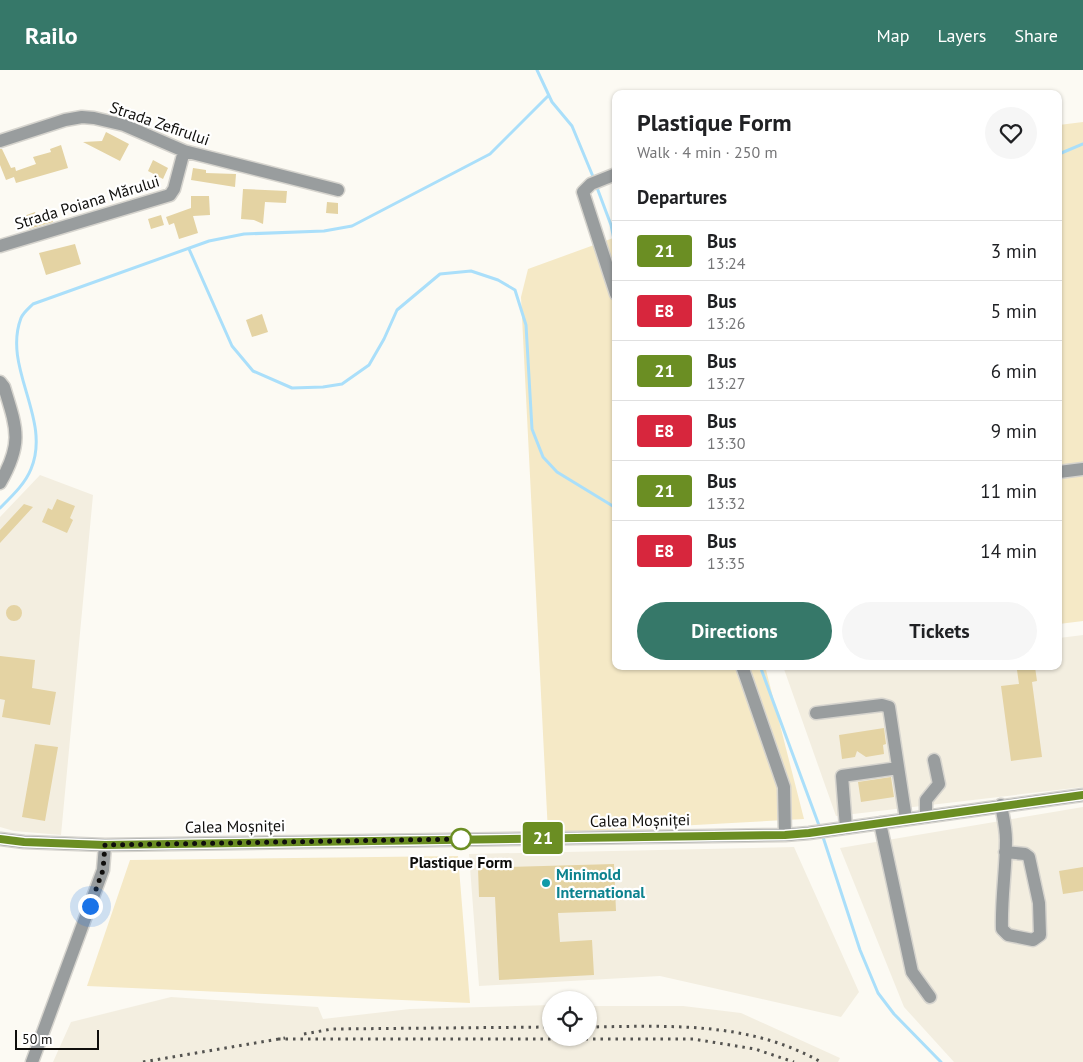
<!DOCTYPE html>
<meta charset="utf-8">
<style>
body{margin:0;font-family:"PT Sans",sans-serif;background:#f6f6f6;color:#202124;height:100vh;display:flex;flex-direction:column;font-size:19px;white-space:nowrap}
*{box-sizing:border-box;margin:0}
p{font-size:16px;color:#757577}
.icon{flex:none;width:28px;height:28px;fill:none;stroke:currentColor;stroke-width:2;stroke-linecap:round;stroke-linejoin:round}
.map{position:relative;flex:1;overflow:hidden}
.panel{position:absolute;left:612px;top:20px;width:450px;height:580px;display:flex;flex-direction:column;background:#fff;border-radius:10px;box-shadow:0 1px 4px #0004}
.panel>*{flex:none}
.badge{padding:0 10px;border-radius:4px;font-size:18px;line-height:32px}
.tools{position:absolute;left:542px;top:921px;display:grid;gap:10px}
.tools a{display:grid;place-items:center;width:55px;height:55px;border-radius:50%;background:#fff;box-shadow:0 1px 4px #0004;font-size:25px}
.scale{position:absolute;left:15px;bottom:12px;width:84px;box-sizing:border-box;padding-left:5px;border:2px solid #0f0e0c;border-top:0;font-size:14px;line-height:18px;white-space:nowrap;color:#0f0e0c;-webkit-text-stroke:4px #fff;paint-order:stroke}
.you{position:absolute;width:25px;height:25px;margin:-12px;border:4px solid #fff;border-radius:50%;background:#1a73e8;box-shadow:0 0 0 8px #1a73e833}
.map>.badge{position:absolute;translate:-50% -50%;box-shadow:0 0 0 2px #fff}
h2{padding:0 25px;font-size:19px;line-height:45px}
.round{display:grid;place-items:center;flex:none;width:52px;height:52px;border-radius:26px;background:#f6f6f6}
.overview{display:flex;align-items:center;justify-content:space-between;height:85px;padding:0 25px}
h1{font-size:24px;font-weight:700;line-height:38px}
.action{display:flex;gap:10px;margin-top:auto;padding:10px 25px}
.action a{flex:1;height:58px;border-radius:30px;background:#367869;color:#fff;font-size:20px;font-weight:700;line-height:58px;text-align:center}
.action a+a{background:#f6f6f6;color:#202124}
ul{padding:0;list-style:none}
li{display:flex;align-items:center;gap:15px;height:60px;padding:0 25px;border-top:1px solid #e0e0e0}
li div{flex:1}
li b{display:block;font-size:19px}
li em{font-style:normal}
li .badge{min-width:55px;font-weight:700;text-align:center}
header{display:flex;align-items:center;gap:30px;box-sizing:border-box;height:70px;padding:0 25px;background:#367869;color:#fff}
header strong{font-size:24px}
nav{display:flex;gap:28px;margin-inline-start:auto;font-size:18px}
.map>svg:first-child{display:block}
</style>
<header>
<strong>Railo</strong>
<nav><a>Map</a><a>Layers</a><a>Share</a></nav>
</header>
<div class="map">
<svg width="1083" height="992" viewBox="0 0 1083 992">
<rect width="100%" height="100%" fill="#fcfaf3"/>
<path fill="#f3eee0" d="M40,405L93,425L61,765L14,761L0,757V447Z
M1083,565V717L836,746L784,599L808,596H1059V568Z
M1083,737V992H954L904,937L840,778Z
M794,777L859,922L841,947L660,906L479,916L469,784Z
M171,927L318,937L323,949L410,939L551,935V968H589V936H683L741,943L840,988L838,992H53L71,952Z"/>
<path fill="#f5e9c6" d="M1083,52V551L1059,554V55Z
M616,167V596H765L804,749L548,763L521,227L528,199Z
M458,786L470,933L87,916L130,790Z"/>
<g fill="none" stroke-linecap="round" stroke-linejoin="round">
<path stroke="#aadffa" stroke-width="3" d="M537,0L552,32L572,56L594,109
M1059,84L1083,74
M596,115L611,155L616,179
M189,179L232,276L253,301L292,318L323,317L342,314L369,295L384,269L397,240L440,204L471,201L498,210L515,220L526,255L532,359L543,387L557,402L616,438
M0,438C12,426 25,414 31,399C52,349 2,298 21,248C23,243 29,238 33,234L209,171L244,164L324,161L352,156L490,84L548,26
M760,596L820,758
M822,764L860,880L878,923L894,944L941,992"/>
</g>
<path fill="#e4d3a3" d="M106,62L129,74L120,91L83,72L102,71Z
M61,75L68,98L16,113L14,107L6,110L0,95V79H2L11,98L15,97L16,101L36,94L33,87L51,82L50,79Z
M153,90L168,98L163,109L148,101Z
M193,98L206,100V103L236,104L235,117L191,110Z
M243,119L287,121L286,133L265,132L263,154L254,150L241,149Z
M191,126H209L210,145L193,146L198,163L179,169L174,153L169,155L166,147L191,138Z
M327,132L338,133V144L326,143Z
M35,142L37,147L50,142L53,152L29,159L24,146Z
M161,145L164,155L151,159L148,149Z
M75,174L81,194L46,205L39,183Z
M262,244L268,262L252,267L246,250Z
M57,429L75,436L70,448L73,450L67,463L42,452L48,438L52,440Z
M24,434L33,437L0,473V460Z
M6 543a8 8 0 1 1 16 0a8 8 0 1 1-16 0Z
M0,586L35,590L32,618L56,622L50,655L2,647L5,630L0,629Z
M1035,597L1037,611L1032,612L1042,687L1011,691L1001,616L1019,614L1017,600Z
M884,658L886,674L883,675L884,684L866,687L857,681L855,687L842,689L839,665Z
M35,674L58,677L45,751L22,747Z
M891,707L894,727L861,732L858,712Z
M614,794L616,841L558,843L560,872L592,870L594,905L499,910L495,827H479L478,798Z
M1083,797V821L1063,824L1059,801Z"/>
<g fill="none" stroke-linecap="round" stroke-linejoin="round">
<g stroke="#d6d4ce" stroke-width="15">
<path id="minor" d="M0,71L65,50L82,47L94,48L124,55L184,81L338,120
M616,104L591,114L583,122L616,224
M0,176L170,125L174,119L184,81
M0,312L4,317C17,359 23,373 0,413
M1059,402L1083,399
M742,596L784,717L785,765
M816,643L882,635L889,637L906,749
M1001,735C1003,746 1006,758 1006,770C1006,800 1001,829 1002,859L1008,865L1033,870L1040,865L1039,833L1029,787L1025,784L1005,782
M926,746V730L939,714L934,690
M880,753L912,902L930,927
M846,758L842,706L898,698
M0,769L24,772L105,775L785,765L809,763L1083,725
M32,992L103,800L105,775"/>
</g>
<use href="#minor" stroke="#999d9e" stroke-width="12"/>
<path stroke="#545350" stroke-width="3" stroke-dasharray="2.5 5" stroke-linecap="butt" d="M589,957C670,956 748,951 821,992
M304,964L332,959L551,957
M278,969H693L755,979L794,992
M143,992L285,968"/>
</g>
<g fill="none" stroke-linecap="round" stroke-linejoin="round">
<g stroke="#fff" stroke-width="11">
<path id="line" d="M0,769L24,772L105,775L785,765L809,763L1083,725"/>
</g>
<use href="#line" stroke="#6b8e23" stroke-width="8"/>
<path stroke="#0f0e0c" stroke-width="5" stroke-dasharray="0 9" d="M90,836L103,800L105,775L461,769"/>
</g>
<circle fill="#fff" stroke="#6b8e23" stroke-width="2.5" cx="461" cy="769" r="10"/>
<circle fill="#0f9aa8" stroke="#fff" stroke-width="2" cx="546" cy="813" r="5"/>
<g text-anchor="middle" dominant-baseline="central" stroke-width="4.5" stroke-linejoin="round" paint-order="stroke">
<g font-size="16" fill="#0f0e0c" stroke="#fff">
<text transform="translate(160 53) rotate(19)">Strada Zefirului</text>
<text transform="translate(87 132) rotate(-17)">Strada Poiana Mărului</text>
<text transform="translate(640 750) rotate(-1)">Calea Moșniței</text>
<text transform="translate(235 756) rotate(-1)">Calea Moșniței</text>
</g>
<g font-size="16" font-weight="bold" fill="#0f0e0c" stroke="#fff">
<text x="461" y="792">Plastique Form</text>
</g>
<g font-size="16" font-weight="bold" fill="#0d838f" stroke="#fff" text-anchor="start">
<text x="556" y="804">Minimold<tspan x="556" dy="18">International</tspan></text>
</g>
</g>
</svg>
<div class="tools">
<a><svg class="icon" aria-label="locate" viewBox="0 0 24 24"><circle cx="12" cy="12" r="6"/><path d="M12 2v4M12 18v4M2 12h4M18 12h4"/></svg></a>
</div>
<div class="scale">50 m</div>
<div class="you" style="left:90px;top:836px"></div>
<b class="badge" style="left:543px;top:768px;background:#6b8e23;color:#fff">21</b>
<section class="panel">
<div class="overview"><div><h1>Plastique Form</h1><p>Walk · 4 min · 250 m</p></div><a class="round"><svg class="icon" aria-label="heart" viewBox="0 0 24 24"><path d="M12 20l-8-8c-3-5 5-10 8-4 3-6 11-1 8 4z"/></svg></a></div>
<h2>Departures</h2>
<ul>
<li><span class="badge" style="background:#6b8e23;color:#fff">21</span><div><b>Bus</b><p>13:24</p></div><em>3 min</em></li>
<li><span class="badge" style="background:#d7263d;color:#fff">E8</span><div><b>Bus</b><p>13:26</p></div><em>5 min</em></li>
<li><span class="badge" style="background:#6b8e23;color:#fff">21</span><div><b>Bus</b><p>13:27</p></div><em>6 min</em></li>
<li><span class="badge" style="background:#d7263d;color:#fff">E8</span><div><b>Bus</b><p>13:30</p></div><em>9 min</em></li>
<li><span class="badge" style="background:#6b8e23;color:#fff">21</span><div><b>Bus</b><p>13:32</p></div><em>11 min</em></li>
<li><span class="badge" style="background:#d7263d;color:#fff">E8</span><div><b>Bus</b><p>13:35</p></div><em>14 min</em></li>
</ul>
<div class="action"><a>Directions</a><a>Tickets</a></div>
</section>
</div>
